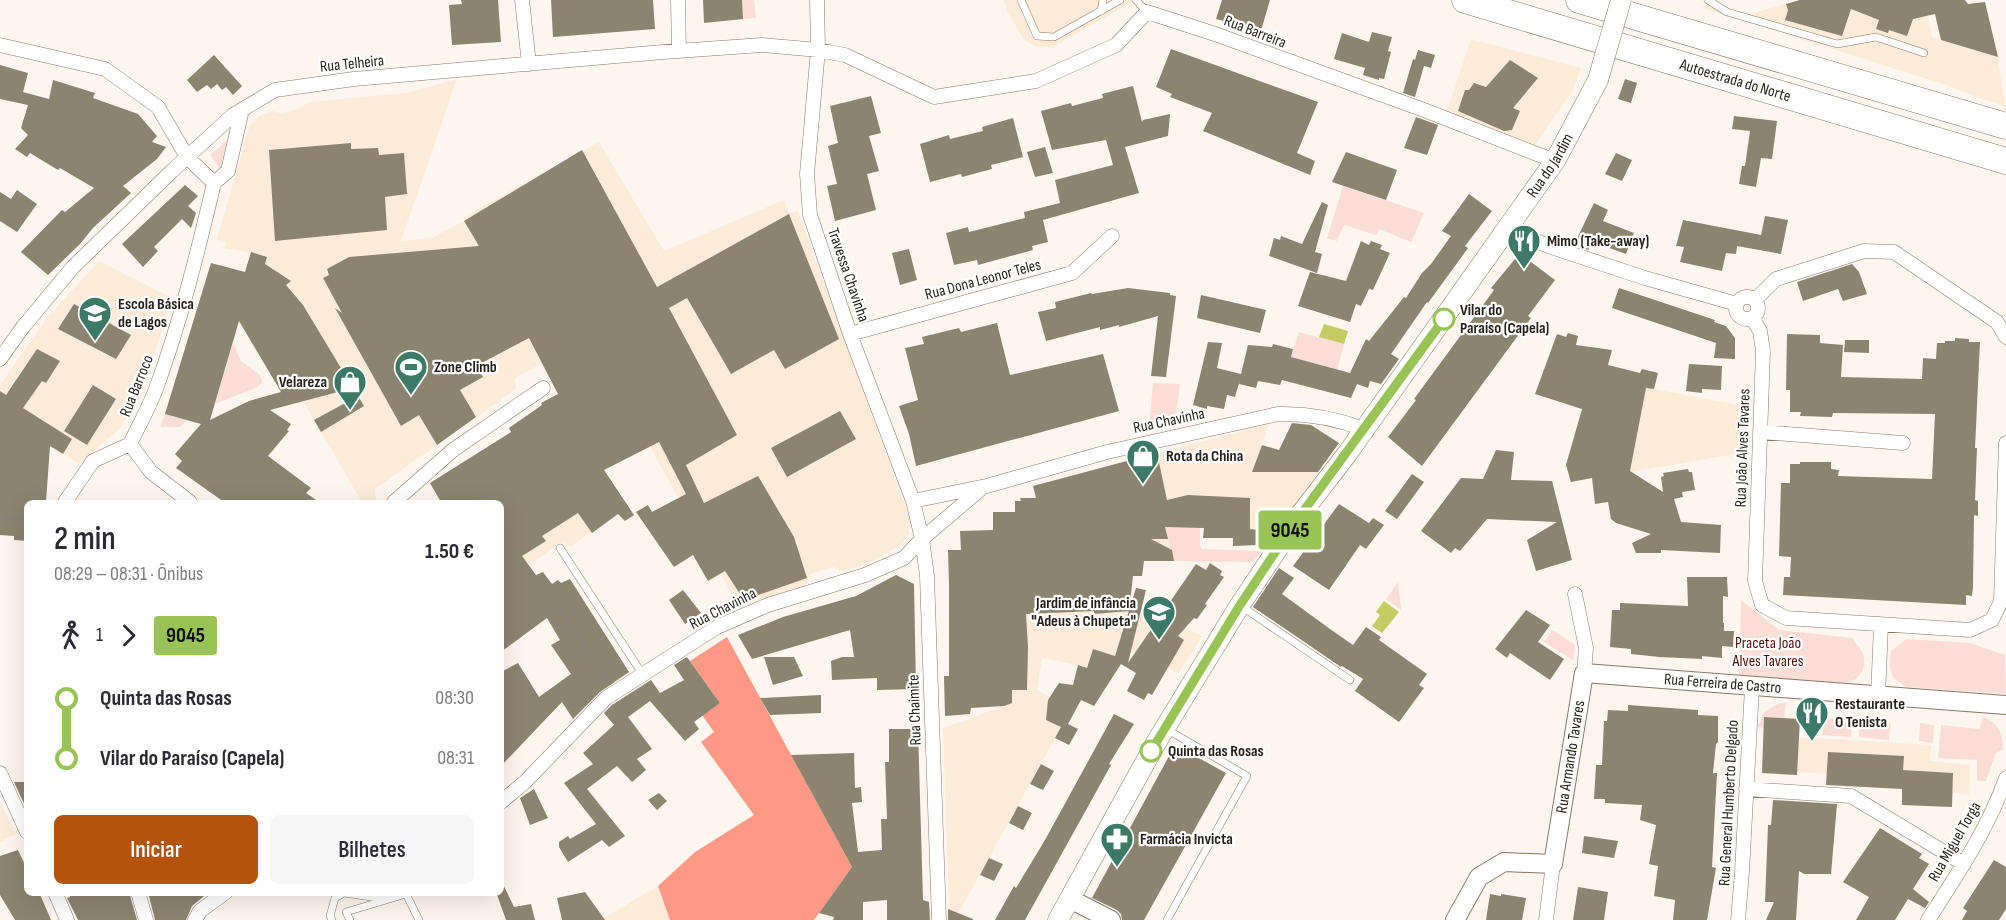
<!DOCTYPE html>
<html lang="pt">
<meta charset="utf-8">
<style>
body{margin:0;font-family:"Sofia Sans Condensed",sans-serif;background:#f7f7f7;color:#2b2b33;height:100vh;display:flex;flex-direction:column;font-size:22px;white-space:nowrap}
*{box-sizing:border-box;margin:0}
p{font-size:20px;color:#7c7c81}
.icon{flex:none;width:33px;height:33px;fill:none;stroke:currentColor;stroke-width:2;stroke-linecap:round;stroke-linejoin:round}
.map{position:relative;flex:1;overflow:hidden}
.side{position:absolute;left:24px;top:500px;width:480px;height:396px;display:flex;flex-direction:column;background:#fff;border-radius:9px;box-shadow:0 6px 24px #0002}
.side>*{flex:none}
.badge{padding:0 12px;border-radius:4px;font-size:21px;line-height:39px}
.map>.badge{position:absolute;translate:-50% -50%;box-shadow:0 0 0 3px #fff}
.legs{display:flex;align-items:center;gap:9px;height:66px;padding:0 30px;font-size:20px}
.legs p{margin-inline-start:auto}
.overview{display:flex;align-items:center;justify-content:space-between;height:102px;padding:0 30px}
h1{font-size:33px;font-weight:600;line-height:45px}
.action{display:flex;gap:12px;margin-top:auto;padding:12px 30px}
.action a{flex:1;height:69px;border-radius:9px;background:#b45309;color:#fff;font-size:24px;font-weight:600;line-height:69px;text-align:center}
.action a+a{background:#f7f7f7;color:#2b2b33}
ul{padding:0 30px;list-style:none}
li{display:flex;align-items:center;gap:21px;height:60px;font-size:22px}
li i{display:grid;place-items:center;width:9px;height:100%;margin:0 8px;background:currentColor}
li i::after{content:'';width:15px;height:15px;margin:-8px;border:4px solid;border-radius:50%;background:#fff}
li p{margin-inline-start:auto}
li:first-child i{background:linear-gradient(#0000 50%,currentColor 0)}
li:last-child i{background:linear-gradient(currentColor 50%,#0000 0)}
.map>svg:first-child{display:block}
</style>
<div class="map">
<svg width="2006" height="920" viewBox="0 0 2006 920">
<rect width="100%" height="100%" fill="#fdf6ee"/>
<path fill="#fdebd7" d="M1004,0H1135L1053,47H1037L1024,40L1007,11Z
M1712,0H1716L1725,7L1746,15L1799,0H1925L1932,37L1998,57L2005,107L1946,85L1703,8Z
M1471,39L1581,68L1572,92L1535,145L1447,111Z
M457,79L401,241L432,238L464,221V217L599,142L664,251L784,200L789,213L798,211L910,520L909,534L901,545L873,561L842,572L834,567L812,573L806,584L739,607L650,447L604,470L628,506L570,547L564,541L520,571L501,502H489L583,439L542,363L515,378L516,389L375,489L376,502H362L303,401L286,375L253,314L291,281L265,265L267,256L225,248L226,242L217,239L250,125L259,116L273,111L282,114L302,107L309,102L406,93Z
M99,261L172,298L141,398L119,429L79,464L0,414V385L47,318Z
M1591,377L1744,406L1742,453L1571,482L1566,465Z
M1269,424L1252,472H1319L1277,530L1166,526L1174,561H1134L1129,611L1171,621L1202,636L1179,673L1119,647L1115,656L1093,649L1087,667L1042,658L1037,690L1071,709L958,914L949,910L943,728L1012,703L1006,562L1087,560L1066,477Z
M1799,737L1931,745L1930,761L1970,765L1969,794L1952,793L1953,773L1903,770V756L1828,752L1827,774L1797,772Z
M0,802L16,834L0,842Z
M658,886L670,920H597L604,918Z"/>
<path fill="#fbddd6" d="M742,0H754L756,18L743,19Z
M230,138L221,170L210,155Z
M1343,186L1424,213L1411,242L1379,229L1376,235L1344,225L1337,241L1327,238Z
M1299,332L1344,344L1337,370L1291,357Z
M233,343L241,361L260,375L262,382L258,387L215,404Z
M1153,383L1180,384L1175,421L1149,427Z
M165,414L187,420L180,427H160Z
M1165,526L1200,527V545L1202,549L1262,551L1253,562L1174,561Z
M1398,582L1401,610L1386,599Z
M1741,600L1779,630L1852,638C1855,643 1861,648 1863,654C1868,671 1857,683 1841,683L1739,676Z
M1553,630L1575,645L1573,660L1544,642Z
M1906,639L1970,643L2005,655L2006,694L1906,687C1888,677 1889,670 1891,651Z
M1780,703H1786L1784,718L1765,717L1764,728L1758,727L1764,712Z
M1983,717C1998,723 2003,733 2003,749L1996,753L1986,781H1977V760L1938,758L1941,725L1979,729Z
M1823,718L1852,720L1851,737L1822,735Z
M1860,721L1891,723L1889,740L1859,737Z
M1920,723L1934,725L1933,743L1919,741Z"/>
<path fill="#ff9885" d="M727,637L852,867L814,920H670L658,886L695,852L754,815L701,742L714,732L702,715L720,703L690,661Z"/>
<path fill="#c6ca62" d="M1324,324L1348,331L1344,344L1319,337Z
M1384,601L1399,612L1382,633L1372,626L1380,615L1376,612Z"/>
<path fill="#8b846f" fill-rule="evenodd" d="M461,0H498L501,42L452,45L449,5L462,4Z
M551,0H653L655,29L553,37Z
M703,0H742L743,19L704,23Z
M1222,0H1270L1260,34L1243,29L1244,26L1216,19Z
M1800,0H1965L1968,4L1985,2L1998,57L1941,40L1935,14L1913,19L1907,36L1889,30L1888,33L1876,29L1879,20L1851,9L1842,36L1785,20L1788,10L1786,4Z
M1372,32L1392,37L1388,51L1391,52L1384,79L1379,78V80L1363,75L1365,68L1334,59L1342,33L1369,42Z
M1171,49L1318,102L1297,153L1315,161L1310,175L1203,131L1212,113L1170,97L1172,94L1156,87Z
M1418,50L1435,55L1431,68L1424,66L1415,97L1403,93L1413,59L1415,60Z
M214,55L242,86L233,95L226,87L222,90L217,84L211,89L207,85L197,92L187,80Z
M1510,60L1538,78L1513,108L1520,111L1512,130L1504,131L1458,111L1465,90H1469L1474,83L1486,87Z
M0,65L28,73L23,92L49,99L53,80L95,93L93,98L138,114L157,136L152,142L166,147L157,159L123,186L131,193L93,228L80,244L48,275L21,252L62,210L65,212L94,188L60,168L58,170L30,153L27,157L15,149L28,135L21,128L28,105L0,99Z
M1625,79L1637,83L1631,103L1618,99Z
M1133,86L1142,122L1143,120L1170,114L1168,136L1125,147L1139,193L1043,220L1048,242L1032,246L1033,250L978,265L977,260L954,265L946,233L968,227L969,232L1025,218L1024,212L1060,203L1055,180L1113,165L1106,140L1052,150L1041,111L1071,103L1072,106L1103,98L1102,94Z
M871,96L881,133L869,136L879,171L867,174L876,210L835,221L827,186L837,184L828,146L838,143L830,106Z
M1734,116L1777,121L1772,159L1761,158L1756,187L1739,184L1742,166H1745L1750,131L1732,129Z
M1416,117L1438,125L1427,155L1404,148Z
M1013,118L1023,157L991,165L992,169L962,177L961,174L930,182L920,144L949,135L950,139L983,131L982,127Z
M351,143V149L378,148L379,155L404,153L407,194L385,197L387,230L275,241L269,150Z
M1045,147L1053,173L1035,177L1027,152Z
M582,150L657,287L789,214L839,339L785,369L774,350L731,374L687,298L669,308L737,435L686,465L704,503L758,476L794,537L807,578L744,600L725,571L708,581L693,555L674,567L636,512L648,505L652,512L686,494L659,442L604,470L634,515L625,521L618,514L592,533L578,513L542,536L546,541L522,556L536,575L543,572L552,584L558,580L561,583L570,579L629,672L600,692L573,719L562,702L501,766V672L518,663L539,697L571,674L551,645L560,640L547,618L501,652V502H441L430,483L511,432L509,428L542,405L541,403L558,394L529,338L476,366L483,377L460,390L476,417L437,445L419,415L401,426L335,308L342,313L323,278L329,275L327,269L349,257L479,246L464,221Z
M1346,152L1397,170L1386,200L1332,182Z
M1616,153L1632,160L1622,181L1605,174Z
M185,185L198,196L188,206L196,213L191,228L182,219L154,247L158,251L143,267L122,244Z
M17,190L37,204L17,232L0,221V192L11,199Z
M1469,194L1492,211L1465,246L1468,248L1428,303L1427,302L1391,354L1399,359L1381,384L1370,381L1368,388L1357,384L1351,398L1282,380L1280,385L1258,381L1256,388L1239,384L1240,380L1235,397L1227,395L1224,409L1207,406V409L1193,405L1208,342L1222,343L1217,368L1241,374L1248,345L1272,347L1273,344L1293,349L1291,357L1350,373L1366,339L1369,341L1404,297L1406,298L1422,273L1431,264L1451,236L1442,231Z
M1322,202L1328,205L1315,252L1322,254L1317,273L1269,256L1274,238L1280,240L1281,236L1302,244Z
M1594,203L1608,210L1603,221L1634,233L1626,254L1593,242L1588,250L1574,245Z
M1765,216L1788,220L1781,254L1737,246L1736,254L1726,253L1722,271L1680,262L1684,247L1676,246L1683,220L1761,235Z
M1361,241L1369,245L1371,241L1382,245L1380,249L1390,253L1373,290L1369,289L1361,306L1356,304L1350,322L1298,306L1310,272L1346,281Z
M909,249L917,280L900,285L892,253Z
M251,252L267,257L265,264L291,281L286,285L303,305L353,388L270,410L291,424L287,430L289,431L268,456L311,488L306,493L319,502H224L176,468L182,461L175,454L201,424L165,414L211,263L245,272ZM239,321L281,392L249,401L210,420Z
M1515,259L1521,263L1525,260L1531,262L1555,280L1528,316L1531,318L1422,466L1388,437L1416,400L1414,399L1494,290L1491,288Z
M1852,264L1859,272L1867,294L1843,301L1838,289L1803,301L1797,282Z
M1128,288L1170,293V295L1176,296L1166,377L1151,376L1158,316L1119,327V325L1100,330V327L1046,341L1038,312L1056,308L1055,302L1091,293L1092,294Z
M1619,288L1715,320L1714,322L1726,326L1735,338V359L1714,358L1716,343L1612,308Z
M1201,295L1266,310L1260,333L1197,318Z
M74,304L131,335L116,359L58,329Z
M997,323L1010,375L1103,354L1119,411L916,466L909,434L899,406L918,400L905,348L924,344L922,337L959,328L961,332Z
M1568,333L1578,336L1576,345L1612,350L1608,365L1640,373L1642,369L1658,373L1654,389L1646,388L1630,471L1663,492L1661,477L1664,476L1663,473L1688,469L1689,472H1692L1695,490L1682,492L1683,497L1674,499L1681,522L1721,525L1720,553L1661,550V553H1636L1632,543L1651,534L1616,523L1611,519L1608,502L1595,504L1592,478L1571,482L1566,465L1582,409L1535,394L1557,334L1566,337Z
M1787,334L1820,335V343L1843,345L1841,377L1922,379L1923,358L1936,359L1937,343H1945V341H1955V338L1969,339V342H1980L1975,448H1977L1975,500L1978,501V516L1974,515L1973,587L1972,596L1966,595V605L1783,595L1784,577H1790L1791,557L1779,556L1781,483H1790V464H1800V462H1831V469L1839,470L1838,476L1932,479L1935,414L1833,413L1832,417L1800,416L1801,412H1790V390H1786Z
M1845,340H1869V353L1844,352Z
M37,349L60,361L46,383L42,381L23,408L72,439L63,454L50,446L46,502H27V541L14,540V536L0,535V391L6,395Z
M1689,364L1722,366L1721,390L1702,389V393L1686,391Z
M93,385L116,399L87,445L64,431Z
M358,396L364,406L321,432L314,420Z
M840,411L856,439L787,477L771,448Z
M1292,423L1311,425L1339,443L1318,472H1252L1262,445L1279,450Z
M1496,450L1514,452L1511,480L1552,481L1572,560L1536,571L1527,540L1557,522L1487,519L1460,551L1455,548L1451,553L1421,531L1461,478L1483,479Z
M1157,453L1167,500L1188,495L1250,498V529L1259,530L1258,545L1233,546V538H1203L1204,528L1165,527L1168,539H1151L1172,550L1174,561H1144L1142,576H1133L1129,611L1094,614V611L1026,614L1028,647L1027,690H1012V703L1004,706L971,708L970,714L945,716L944,676H949V585L948,550H961L960,531L993,530V512H1015V501H1021L1020,498H1036L1033,486Z
M1412,474L1424,482L1397,519L1385,511Z
M1339,504L1369,523L1373,518L1384,525L1366,549L1360,545L1329,590L1293,566Z
M1210,563L1222,571L1220,575L1224,577L1205,604L1207,605L1197,619L1194,618L1178,636L1184,640L1152,695L1148,693L1144,700L1127,691L1136,673L1121,664L1094,706L1081,700L1068,724L1078,729L1069,745L1055,738L1061,727L1046,720L1048,700L1059,683L1073,685L1078,665L1087,668L1093,649L1115,656L1136,588L1146,590L1128,663L1196,564L1206,570Z
M1279,568L1294,578L1282,594L1330,629L1353,645L1366,627L1381,637L1379,640L1427,674L1419,685L1424,688L1399,722L1355,691L1363,679L1342,666L1341,667L1253,607Z
M896,575L914,584L916,689L877,690V678L832,680L831,661L842,657H854L850,630L752,659L738,635L783,617L856,596Z
M1687,577H1727L1728,597L1723,596V623H1724V631H1734L1733,647L1722,646V658L1702,656V659L1659,657L1631,654V649L1610,647L1612,610H1620V603L1688,606Z
M683,590L701,613L685,624L669,600Z
M1526,610L1550,625L1538,642L1564,659L1550,680L1510,653L1507,658L1495,649Z
M687,657L720,703L694,722L699,729L685,741L650,701L628,717L652,749L637,759L646,770L632,782L617,766L587,789L625,836L609,847L602,840L568,862L559,847V842L568,836L570,839L596,824L564,783L593,764L583,753L614,725L604,713L612,705L651,680L660,693L684,680L674,665Z
M764,657H794L803,676L773,685Z
M821,695V713L770,715L760,698Z
M1628,705L1698,710V715L1718,716V742L1716,744L1713,773H1717L1712,867L1716,868L1707,920H1673L1675,900L1654,896L1658,866L1649,864L1656,825L1640,820L1642,805L1605,803V799H1594L1596,765H1602L1604,721H1607L1608,710L1628,711Z
M1114,714L1134,724L1109,764L1111,765L1025,920H995L1014,886L1016,888L1045,840Z
M1764,717L1800,719L1797,775L1762,773Z
M889,729H918L923,900L929,902L930,920H887V900L863,902V920H833L834,917L819,913L852,867L791,755L854,753L855,788L861,787L862,802L852,803L858,852L882,850L881,819H887L885,762H889Z
M1175,745L1226,773L1144,920H1122L1121,914L1117,910L1092,898Z
M1828,752L1904,756L1903,770L1953,773L1952,807L1902,805V789L1826,785Z
M1041,764L1054,771L1043,790L1030,784Z
M14,782H27V810Z
M534,789L548,818L530,825L520,798Z
M659,793L667,801L657,810L648,800Z
M1773,800L1837,804L1831,874H1804L1799,871L1796,920H1766L1774,902H1765L1768,825H1771Z
M1018,806L1032,813L1023,830L1009,823Z
M1880,828L1922,854L1919,858L1929,864L1913,889L1929,902L1925,908L1908,899L1895,920H1856L1869,897L1843,882Z
M1584,836L1618,841L1614,858L1582,853Z
M18,850L27,869V892H39L51,920H15L0,895V856Z
M989,858L1003,864L994,881L980,875Z
M1994,860L2006,867V909L1999,920H1962L1967,911L1963,908Z
M501,880L514,907L531,904L535,920H506L496,892H501Z
M1578,887L1608,892L1604,920H1573Z
M68,892H129L137,920H78L67,898L70,897Z
M148,892H209L192,906L186,920H155Z
M585,892L605,920H562L557,898Z
M1490,894L1501,896V894L1526,898L1522,920H1486Z
M948,909L973,919V920H948Z"/>
<g fill="none" stroke-linecap="round" stroke-linejoin="round">
<g stroke="#877866" stroke-width="8">
<path id="service" d="M1021,0L1037,36L1054,37L1120,0
M1136,0L1147,12
M1708,0L1727,12L1837,44L1876,37L1924,53
M1101,11L1103,0
M560,548L643,675
M1241,606L1350,680
M1166,729L1247,776L1167,920
M332,920L330,916L335,898L344,893L386,899
M350,920L346,912L406,894L419,920"/>
</g>
<g stroke="#877866" stroke-width="15">
<path id="minor" d="M522,0L529,64
M678,0L679,51
M817,0L818,50L807,174L810,215L850,334L913,501L922,539L927,576L939,920
M0,45L105,69L158,107L187,157L214,183C198,251 181,320 157,386C150,406 139,425 130,444L93,461L65,502
M214,183L228,171L242,110
M1512,223L1527,237L1551,247L1645,278L1737,304
M1736 308a11 11 0 1 1 22 0a11 11 0 1 1-22 0Z
M1755,300L1776,279L1864,251L1894,252L1997,322L2006,337
M1752,318L1760,331L1763,351L1755,581L1762,605L1786,618L1970,630L1992,620L2001,601L2006,443
M850,334L1072,273L1112,236
M0,359L23,327L73,267L172,171L233,115L275,90L354,79L663,52L762,45L818,50L845,55L934,97L1036,81L1116,45L1147,12L1215,34L1424,110L1555,161
M1761,432L1903,443
M130,444L151,472L190,502
M913,501L981,487
M394,502L453,450L543,388
M1575,594L1586,648L1584,673
M1878,696L1881,625
M0,773L27,832
M1746,789L1851,796L1964,864
M501,802L525,782L606,698L717,627L768,605L865,575L904,558L922,539L983,487L1107,452L1278,414C1309,413 1335,418 1364,429
M55,892L67,920
M138,892L146,920
M195,920L200,911L226,892
M1546,920L1553,864
M1738,920L1742,872L1752,687
M1928,920C1957,875 1988,829 2006,778"/>
</g>
<g stroke="#877866" stroke-width="20">
<g id="tertiary">
<path d="M1070,899L1111,920"/>
<path id="s1" d="M1455,920L1479,877L1504,862L1553,864L1584,673L2006,705"/>
</g>
</g>
<g stroke="#877866" stroke-width="21">
<g id="secondary">
<path id="s2" d="M1058,920L1157,741L1240,605L1300,515L1347,454L1555,161L1598,80"/>
</g>
</g>
<g stroke="#877866" stroke-width="27">
<g id="motorway">
<path id="s3" d="M1465,0L2006,161"/>
<path d="M1579,0L2006,126"/>
</g>
</g>
<path stroke="#89827b" stroke-width="3" stroke-dasharray="3 3" stroke-linecap="butt" d="M0,517L27,519
M533,589L549,614L560,608L606,682"/>
<use href="#service" stroke="#fff" stroke-width="7"/>
<use href="#minor" stroke="#fff" stroke-width="14"/>
<use href="#tertiary" stroke="#fff" stroke-width="18"/>
<use href="#secondary" stroke="#fff" stroke-width="20"/>
<use href="#motorway" stroke="#fff" stroke-width="26"/>
<g stroke="#877866" stroke-width="21" stroke-linecap="butt">
<path id="secondary-bridge" d="M1598,80L1621,0"/>
</g>
<use href="#secondary-bridge" stroke="#fff" stroke-width="20"/>
</g>
<g fill="none" stroke-linecap="round" stroke-linejoin="round">
<g stroke="#fff" stroke-width="14">
<path id="line-1" d="M1151,751L1240,605L1294,524L1444,319"/>
</g>
<use href="#line-1" stroke="#98c455" stroke-width="9"/>
</g>
<defs>
<g id="restaurant-pin" transform="scale(1.725)"><path d="M0 17L-7.5 6A9.5 9.5 0 1 1 7.5 6Z" fill="#3b7a66" stroke="#fff"/><path d="M-5-6h1v4h1v-4h1v4h1v-4h1v5L-1.5 .5V6h-2V.5L-5-1ZM5-6V6H3V1.5H1.5Q1.5-4 5-6Z" fill="#fff"/></g>
<g id="school-pin" transform="scale(1.725)"><path d="M0 17L-7.5 6A9.5 9.5 0 1 1 7.5 6Z" fill="#3b7a66" stroke="#fff"/><path d="M0-5L7-2L0 1L-7-2ZM-4 1L0 2.5L4 1V4Q0 6-4 4Z" fill="#fff"/></g>
<g id="stadium-pin" transform="scale(1.725)"><path d="M0 17L-7.5 6A9.5 9.5 0 1 1 7.5 6Z" fill="#3b7a66" stroke="#fff"/><path d="M0-5a6.5 5 0 1 0 0 10a6.5 5 0 1 0 0-10ZM-3.5-1.8h7v3.6h-7Z" fill="#fff"/></g>
<g id="shop-pin" transform="scale(1.725)"><path d="M0 17L-7.5 6A9.5 9.5 0 1 1 7.5 6Z" fill="#3b7a66" stroke="#fff"/><path d="M-5-2.5h2.3a2.7 3.5 0 0 1 5.4 0H5L5.5 6h-11ZM-1.5-2.5h3a1.5 2.3 0 0 0-3 0Z" fill="#fff"/></g>
<g id="pharmacy-pin" transform="scale(1.725)"><path d="M0 17L-7.5 6A9.5 9.5 0 1 1 7.5 6Z" fill="#3b7a66" stroke="#fff"/><path d="M-2-6h4v4h4v4h-4v4h-4v-4h-4v-4h4Z" fill="#fff"/></g>
</defs>
<g fill-rule="evenodd">
<use href="#restaurant-pin" x="1524" y="241"/>
<use href="#school-pin" x="95" y="313"/>
<use href="#stadium-pin" x="411" y="367"/>
<use href="#shop-pin" x="350" y="382"/>
<use href="#shop-pin" x="1143" y="456"/>
<use href="#school-pin" x="1159" y="612"/>
<use href="#restaurant-pin" x="1812" y="713"/>
<use href="#pharmacy-pin" x="1117" y="839"/>
</g>
<g fill="#fff" stroke="#98c455" stroke-width="3">
<circle cx="1444" cy="319" r="10"/>
<circle cx="1151" cy="751" r="10"/>
</g>
<g text-anchor="middle" dominant-baseline="central" stroke-width="4.5" stroke-linejoin="round" paint-order="stroke">
<g font-size="16" fill="#251f18" stroke="#fff">
<text transform="translate(1255 32) rotate(21)">Rua Barreira</text>
<text transform="translate(352 64) rotate(-6)">Rua Telheira</text>
<text stroke="none"><textPath href="#s3" startOffset="282">Autoestrada do Norte</textPath></text>
<text stroke="none"><textPath href="#s2" startOffset="902">Rua do Jardim</textPath></text>
<text transform="translate(848 275) rotate(71)">Travessa Chavinha</text>
<text transform="translate(983 280) rotate(-15)">Rua Dona Leonor Teles</text>
<text transform="translate(137 386) rotate(-68)">Rua Barroco</text>
<text transform="translate(1169 421) rotate(-12)">Rua Chavinha</text>
<text transform="translate(1743 448) rotate(-88)">Rua João Alves Tavares</text>
<text transform="translate(723 609) rotate(-27)">Rua Chavinha</text>
<text stroke="none"><textPath href="#s1" startOffset="460">Rua Ferreira de Castro</textPath></text>
<text transform="translate(915 710) rotate(-92)">Rua Chaimite</text>
<text stroke="none"><textPath href="#s1" startOffset="236">Rua Armando Tavares</textPath></text>
<text transform="translate(1729 803) rotate(-87)">Rua General Humberto Delgado</text>
<text transform="translate(1955 842) rotate(-60)">Rua Miguel Torga</text>
</g>
<g font-size="16" font-weight="bold" fill="#251f18" stroke="#fff" text-anchor="start">
<text x="1547" y="241">Mimo (Take-away)</text>
<text x="118" y="304">Escola Básica<tspan x="118" dy="18">de Lagos</tspan></text>
<text x="434" y="367">Zone Climb</text>
<text x="327" y="382" text-anchor="end">Velareza</text>
<text x="1166" y="456">Rota da China</text>
<text x="1136" y="603" text-anchor="end">Jardim de infância<tspan x="1136" dy="18">"Adeus à Chupeta"</tspan></text>
<text x="1835" y="704">Restaurante<tspan x="1835" dy="18">O Tenista</tspan></text>
<text x="1140" y="839">Farmácia Invicta</text>
</g>
<g font-size="16" font-weight="bold" fill="#251f18" stroke="#fff" text-anchor="start">
<text x="1460" y="310">Vilar do<tspan x="1460" dy="18">Paraíso (Capela)</tspan></text>
<text x="1168" y="751">Quinta das Rosas</text>
</g>
<g font-size="16" fill="#4e1007" stroke="#fff">
<text x="1768" y="643">Praceta João<tspan x="1768" dy="18">Alves Tavares</tspan></text>
</g>
</g>
</svg>
<b class="badge" style="left:1290px;top:530px;background:#98c455;color:#111">9045</b>
<section class="side">
<div class="overview"><div><h1>2 min</h1><p>08:29 – 08:31 · Ônibus</p></div><b>1.50 €</b></div>
<div class="legs"><svg class="icon" aria-label="walk" viewBox="0 0 24 24"><circle cx="13" cy="4" r="2"/><path d="M13 8l-2 6 4 7M11 14l-3 7M7 12l3-4h3l4 4"/></svg>1<svg class="icon" aria-label="forward" viewBox="0 0 24 24"><path d="M9 5l7 7-7 7"/></svg><b class="badge" style="background:#98c455;color:#111">9045</b></div>
<ul>
<li><i style="color:#98c455"></i><b>Quinta das Rosas</b><p>08:30</p></li>
<li><i style="color:#98c455"></i><b>Vilar do Paraíso (Capela)</b><p>08:31</p></li>
</ul>
<div class="action"><a>Iniciar</a><a>Bilhetes</a></div>
</section>
</div>
